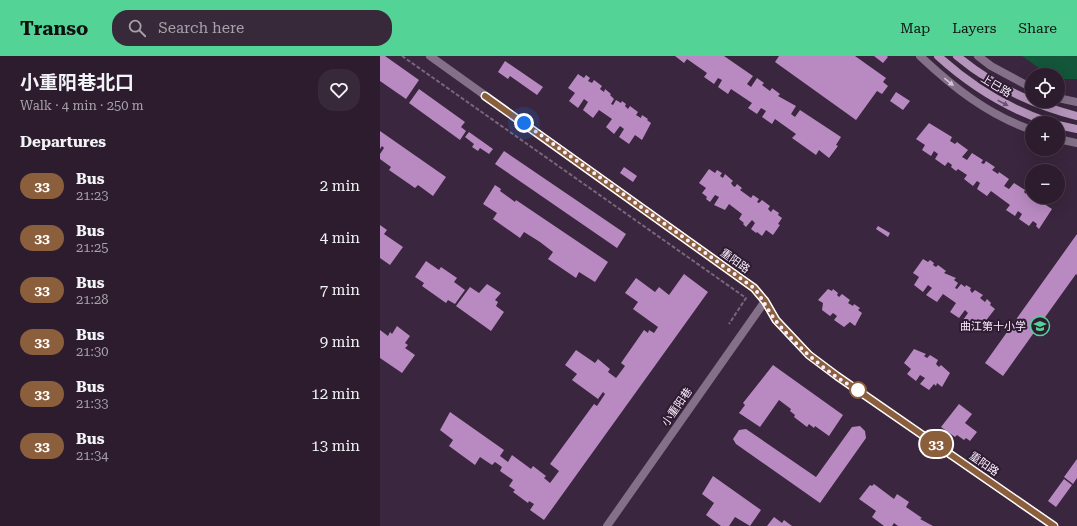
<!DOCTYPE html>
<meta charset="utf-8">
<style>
body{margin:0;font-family:"Roboto Serif","Noto Sans SC",serif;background:#38293a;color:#f1f3f6;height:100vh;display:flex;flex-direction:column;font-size:15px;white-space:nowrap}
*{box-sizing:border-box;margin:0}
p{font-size:13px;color:#a6a1aa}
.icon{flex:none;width:22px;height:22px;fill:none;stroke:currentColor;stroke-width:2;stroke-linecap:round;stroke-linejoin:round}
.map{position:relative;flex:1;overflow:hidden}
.sheet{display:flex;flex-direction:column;background:#2c1c2e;width:380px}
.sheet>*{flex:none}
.badge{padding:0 8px;border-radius:13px;font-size:14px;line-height:26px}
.tools{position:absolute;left:645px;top:12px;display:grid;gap:8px}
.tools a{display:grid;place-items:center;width:40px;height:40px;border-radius:50%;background:#2c1c2e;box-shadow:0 4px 16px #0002,0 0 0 1px #483a4a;font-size:20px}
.you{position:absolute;width:20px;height:20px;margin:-10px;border:3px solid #fff;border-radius:50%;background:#1a73e8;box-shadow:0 0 0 6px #1a73e833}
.map>.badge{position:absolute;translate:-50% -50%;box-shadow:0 0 0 2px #fff}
h2{padding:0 20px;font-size:15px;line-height:36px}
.round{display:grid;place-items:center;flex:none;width:42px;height:42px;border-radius:16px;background:#38293a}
.summary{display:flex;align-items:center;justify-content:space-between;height:68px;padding:0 20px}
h1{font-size:19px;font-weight:700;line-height:30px}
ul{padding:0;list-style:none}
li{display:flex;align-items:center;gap:12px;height:52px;padding:0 20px}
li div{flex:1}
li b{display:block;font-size:15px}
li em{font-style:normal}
li .badge{min-width:44px;font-weight:700;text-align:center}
header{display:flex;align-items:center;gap:24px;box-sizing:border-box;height:56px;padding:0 20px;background:#53d396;color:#111}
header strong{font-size:19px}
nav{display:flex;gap:22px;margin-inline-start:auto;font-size:14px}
.search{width:280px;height:36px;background:#38293a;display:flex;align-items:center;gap:10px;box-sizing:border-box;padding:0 14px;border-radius:16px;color:#a6a1aa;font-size:15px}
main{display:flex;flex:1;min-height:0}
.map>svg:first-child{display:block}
</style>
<header>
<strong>Transo</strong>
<div class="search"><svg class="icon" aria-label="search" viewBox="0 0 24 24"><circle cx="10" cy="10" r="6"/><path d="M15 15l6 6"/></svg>Search here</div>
<nav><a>Map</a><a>Layers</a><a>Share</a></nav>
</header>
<main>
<section class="sheet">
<div class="summary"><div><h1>小重阳巷北口</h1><p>Walk · 4 min · 250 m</p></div><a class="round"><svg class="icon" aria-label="heart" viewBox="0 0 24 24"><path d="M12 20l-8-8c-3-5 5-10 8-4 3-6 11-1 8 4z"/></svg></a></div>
<h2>Departures</h2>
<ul>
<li><span class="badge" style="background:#8b5e3c;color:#fff">33</span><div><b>Bus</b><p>21:23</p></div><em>2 min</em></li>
<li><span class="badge" style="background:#8b5e3c;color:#fff">33</span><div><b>Bus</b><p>21:25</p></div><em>4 min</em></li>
<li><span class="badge" style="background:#8b5e3c;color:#fff">33</span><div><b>Bus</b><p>21:28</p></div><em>7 min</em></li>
<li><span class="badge" style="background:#8b5e3c;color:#fff">33</span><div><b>Bus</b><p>21:30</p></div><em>9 min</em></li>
<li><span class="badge" style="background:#8b5e3c;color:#fff">33</span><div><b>Bus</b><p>21:33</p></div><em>12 min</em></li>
<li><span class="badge" style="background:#8b5e3c;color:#fff">33</span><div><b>Bus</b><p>21:34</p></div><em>13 min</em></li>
</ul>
</section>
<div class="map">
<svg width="697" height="470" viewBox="0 0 697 470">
<rect width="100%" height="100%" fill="#3a263e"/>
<path fill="#135639" d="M642,0H697V23H678V19H669Z"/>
<path fill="#b88ac1" d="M0,0H5L39,24L26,43L0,25Z
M295,0H344L373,20L367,28L371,31L377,22L384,27L382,29L390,35L392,32L400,38L398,40L416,50L411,58L415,61L420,54L461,81L456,89L458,90L449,102L439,94L436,99L412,82L416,78L395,63L392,68L382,61L386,55L381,52L377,58L368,52L372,47L351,33L348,38L338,31L342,24L338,22L334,28L324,21L327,17L307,3L304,7Z
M399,0H475L506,22L503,26L508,30L502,38L497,35L476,64L395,6Z
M494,0H507L508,1L503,7Z
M125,5L163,31L157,39L130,20L128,23L118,16Z
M198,18L204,22L206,19L210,22L208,25L212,27L214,24L222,30L220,33L224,36L225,33L231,38L230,39L234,43L231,48L233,49L236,44L241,47L242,45L246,48L245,50L248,53L250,50L258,56L256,59L261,62L262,59L268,63L267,64L271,67L262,84L255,79L249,88L239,81L244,73L240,70L234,78L226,71L232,63L219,54L213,62L203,54L208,46L204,43L198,52L189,45L195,37L188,32Z
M39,33L85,66L81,71L86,75L80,84L29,47Z
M516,36L530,45L523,54L510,45Z
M549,67L572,81L570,85L575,88L577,86L588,94L582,101L587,104L592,97L603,104L601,107L604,108L606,105L615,111L612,114L618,118L619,116L629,123L624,130L629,133L634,127L645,134L644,136L646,138L649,134L652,137V141H657L655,144L660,148L661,146L672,153L659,173L656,170L657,168L653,165L649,170L639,163L642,158L638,155L635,160L626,154L630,149L611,135L607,140L597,133L600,127L597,125L593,130L584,123L587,119L578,113L576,115L571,111L572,109L568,106L565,110L555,103L558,98L554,95L551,100L542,94L545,89L536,83Z
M0,75L66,121L53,140L38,129L35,132L9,114L11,111L0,103V98L4,92L2,90L0,93Z
M89,76L113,93L109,98L100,92L98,95L92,91L94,88L85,81Z
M124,95L246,178L237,192L115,108Z
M244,111L257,120L253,126L240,117Z
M329,113L335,117L337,114L342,117L340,120L343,122L345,118L353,125L351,127L353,130L355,131L357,128L362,132L360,134L371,142L373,139L379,143L377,146L379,147L382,144L390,150L388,153L391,156L393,153L399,157L398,159L402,162L398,168L400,169L393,179L386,174L382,180L377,176L376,177L371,173L375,167L372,164L366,171L363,168L364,167L359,163L362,158L349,148L345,154L334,149L339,141L335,139L330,146L326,143L327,141L322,137L326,132L319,127Z
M115,129L121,133L120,135L135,146L136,144L228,206L215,226L199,216L196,222L168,203L173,196L160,186L144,176L140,182L113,163L117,157L103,148Z
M0,169L7,174L4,178L23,191L10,209L0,202Z
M498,170L510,177L508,181L496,173Z
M697,178V219L696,218L623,320L605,307Z
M543,203L548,206L550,204L554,207L553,209L556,211L558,209L566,215L564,217L576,222L574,224L578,227L575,232L577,233L581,228L585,231L586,229L591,232L590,234L592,237L595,234L603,239L600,242L605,246L607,243L611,247L610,249L615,253L604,267L598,263L592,271L583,264L588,257L585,254L579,262L570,256L576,247L563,238L557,246L546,239L552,232L548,229L543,236L534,229L539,221L533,217Z
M46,205L59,214L61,211L77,222L74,226L85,234L75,248L68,244L66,247L42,230L44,227L35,221Z
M304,218L328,236L164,464L150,454L154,448L149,445L148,447L133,436L135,434L129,430L133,424L120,415L122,411L115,406L112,409L100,401L95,409L69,390L73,384L60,374L70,356L124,394L120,400L128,406L132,399L151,413L153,410L166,420L164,422L170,427L179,415L170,408L214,348L217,350L225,338L223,336L218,343L192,324L197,318L185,309L196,294L215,307L218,303L230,313L228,316L236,322L245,310L241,307L264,274L268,277L269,274L274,277L278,271L253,253L258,246L245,237L256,222L275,236L279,231L289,239Z
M107,228L121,237L115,244L118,246L116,250L124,256L111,275L76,250L90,231L99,237Z
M448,233L452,235L453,233L458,237L457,239L459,241L462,238L470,244L468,247L473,250L474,248L480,252L478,254L482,257L475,270L470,266L464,271L454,264L457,260L453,257L450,260L442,254L443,247L438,244Z
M17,270L30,280L25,287L28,289L25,292L35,299L22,317L0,302V274L8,280L10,276L12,278Z
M534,293L546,298L544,300L547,302L550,299L558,304L556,308L559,311L561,309L570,317L562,331L557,327L556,330L554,328L549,334L540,328L545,322L540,319L536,325L527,318L531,313L524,307Z
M393,309L463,359L449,380L435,370L434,372L429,368L427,371L414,361L415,359L410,355L411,353L399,344L380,371L359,357L365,349L363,347Z
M579,348L592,358L585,367L597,376L590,385L586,382L584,384L577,379L575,381L561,371Z
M480,370L485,375L486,382L440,447L356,388L353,383L359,374L366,373L436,421L472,371Z
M697,403V422L693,428L684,421Z
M333,420L381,454L370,470L355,461L349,470H341L326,459L334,447L322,438Z
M684,423L692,429L676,451L668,445Z
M494,428L514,443L517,438L529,446L526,451L542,462L540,463L553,470H518L514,467L512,470H504L492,461L496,455L479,443L490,429L492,430Z
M394,461L402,467L404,464L412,470H387Z"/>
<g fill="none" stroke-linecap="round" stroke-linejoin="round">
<path stroke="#78667b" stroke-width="2" stroke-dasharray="4 2" stroke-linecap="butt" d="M22,0L366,242L349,268"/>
<path stroke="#847088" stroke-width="8" d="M50,0L374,232L385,245L396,264L429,299L457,320L673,470
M540,0C573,31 608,59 652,74
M598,0L611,10L652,32
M678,42L697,46
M678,83L697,87
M227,470L385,245"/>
<path stroke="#b595bb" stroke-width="8" d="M558,0C591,30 628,53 671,67
M577,0C612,29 653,49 697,60
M678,69L697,73"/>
</g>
<defs><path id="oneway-solid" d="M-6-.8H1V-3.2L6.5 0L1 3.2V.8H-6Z"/></defs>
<use fill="#d2c3d5" href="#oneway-solid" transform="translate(569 26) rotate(39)"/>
<use fill="#6b5270" href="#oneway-solid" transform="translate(623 47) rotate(28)"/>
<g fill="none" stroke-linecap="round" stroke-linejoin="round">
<g stroke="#fff" stroke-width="9">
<path id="line" d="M105,40L374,232L385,245L396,264L429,299L457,320L674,470"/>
</g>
<use href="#line" stroke="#8b5e3c" stroke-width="6"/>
<path stroke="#fcefff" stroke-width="4" stroke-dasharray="0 7.2" d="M144,67L374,232C383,243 388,255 396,265C418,292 448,318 478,334"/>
</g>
<defs>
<g id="school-ring" transform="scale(1)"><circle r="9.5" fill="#2f1c33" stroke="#53d396" stroke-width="1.5"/><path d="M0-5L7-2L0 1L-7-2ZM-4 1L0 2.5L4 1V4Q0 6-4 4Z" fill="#53d396"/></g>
</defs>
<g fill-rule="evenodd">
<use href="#school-ring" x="660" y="270"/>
</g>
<circle fill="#fff" stroke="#8b5e3c" stroke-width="2" cx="478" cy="334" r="8"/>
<g text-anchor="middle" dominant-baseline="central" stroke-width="4" stroke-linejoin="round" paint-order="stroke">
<g font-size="11" fill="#fcefff" stroke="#2f1c33">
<text transform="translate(616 30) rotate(31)">上巳路</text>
<text transform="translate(355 205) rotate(36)">重阳路</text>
<text transform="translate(297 351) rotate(-55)">小重阳巷</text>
<text transform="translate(604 408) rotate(35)">重阳路</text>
</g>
<g font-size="11" fill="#fcefff" stroke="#2f1c33" text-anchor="end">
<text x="646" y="270">曲江第十小学</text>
</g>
</g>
</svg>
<div class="tools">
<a><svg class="icon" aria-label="locate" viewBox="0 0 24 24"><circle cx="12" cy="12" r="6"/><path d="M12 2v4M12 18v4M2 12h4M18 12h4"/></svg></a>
<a>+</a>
<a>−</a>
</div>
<div class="you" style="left:144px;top:67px"></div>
<b class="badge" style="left:556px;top:388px;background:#8b5e3c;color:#fff">33</b>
</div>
</main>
